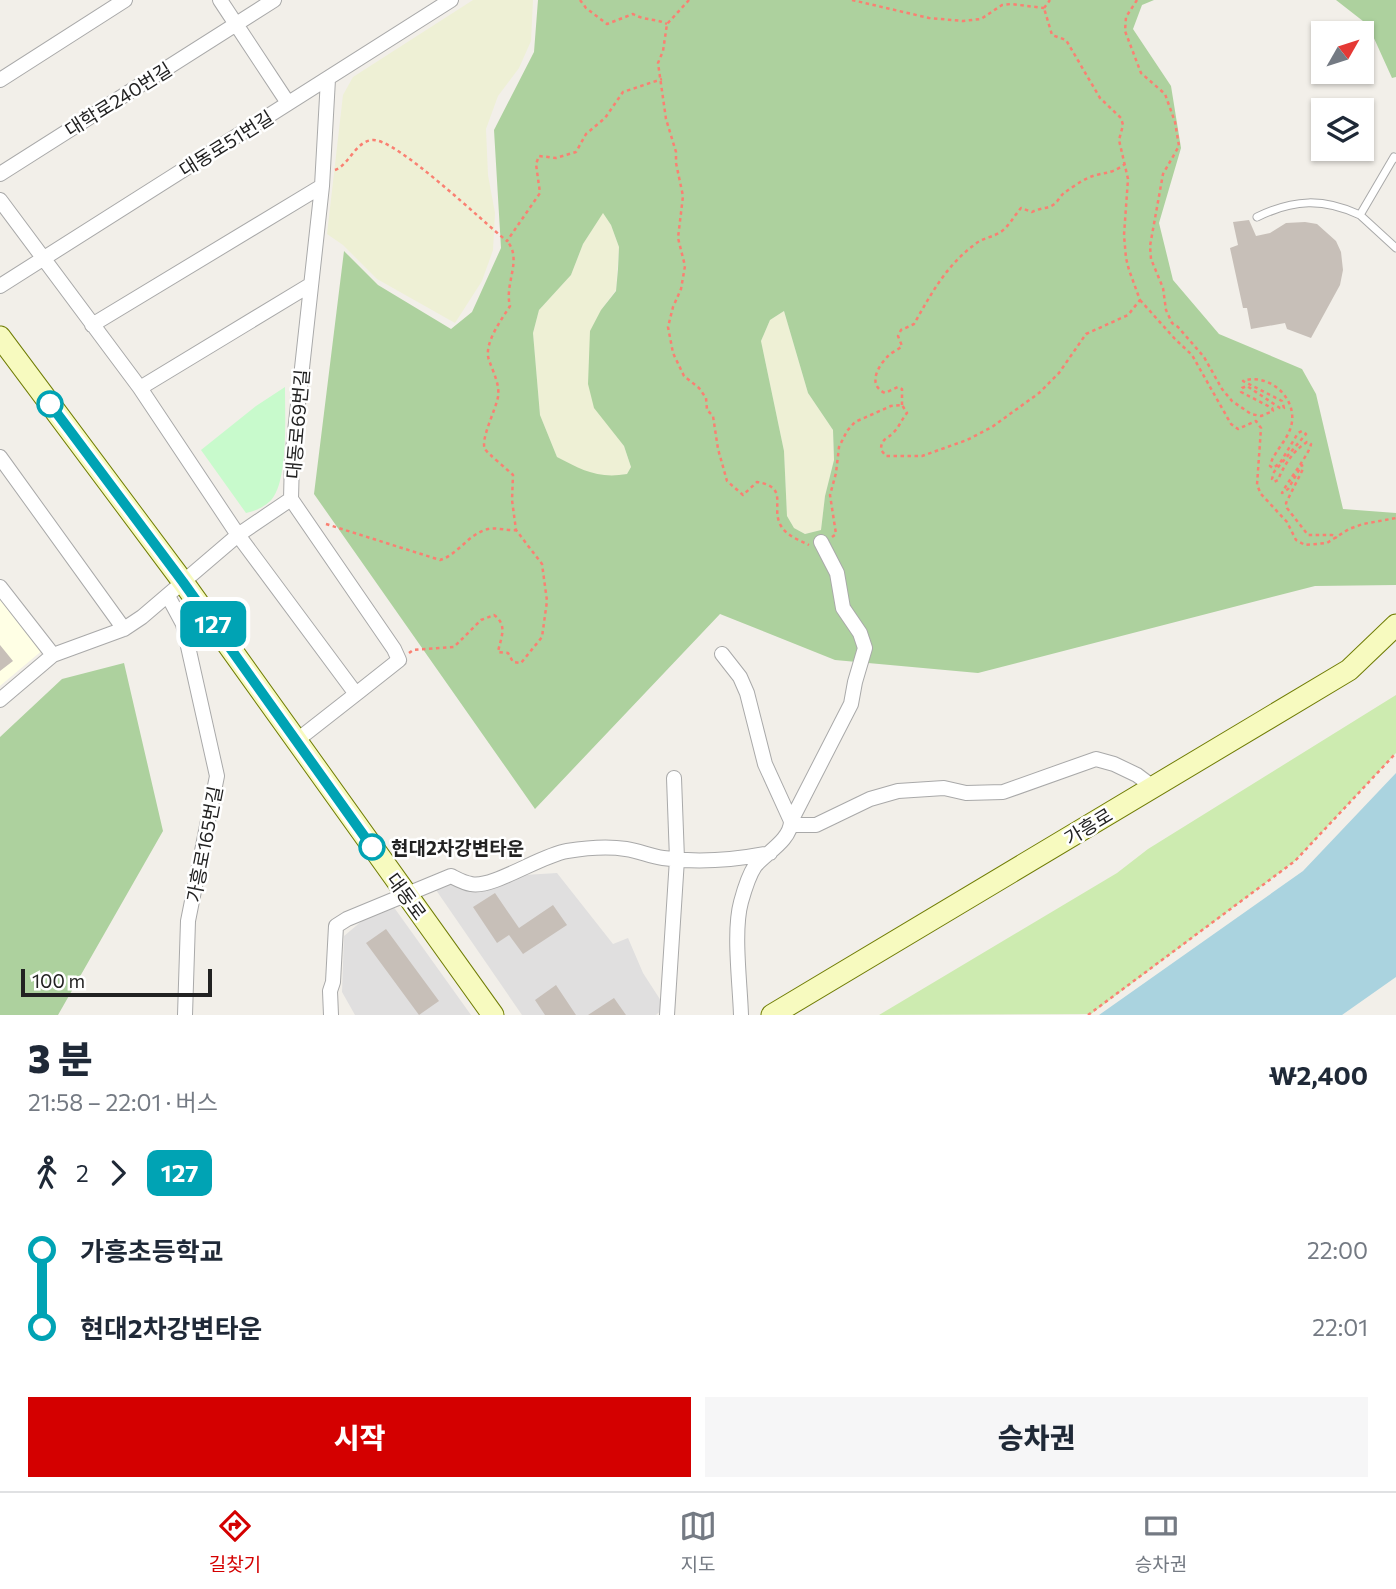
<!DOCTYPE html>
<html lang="ko">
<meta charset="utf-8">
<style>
body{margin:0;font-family:Commissioner,"Noto Sans KR",sans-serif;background:#f6f6f7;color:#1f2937;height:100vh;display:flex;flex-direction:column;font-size:26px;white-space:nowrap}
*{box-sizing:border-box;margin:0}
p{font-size:23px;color:#747a83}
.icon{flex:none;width:38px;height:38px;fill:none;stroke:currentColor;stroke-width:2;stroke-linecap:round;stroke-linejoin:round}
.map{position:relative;height:1015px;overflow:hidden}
.panel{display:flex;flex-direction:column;background:#fff;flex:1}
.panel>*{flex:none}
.badge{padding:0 14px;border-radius:10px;font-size:24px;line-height:46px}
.needle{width:46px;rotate:51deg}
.buttons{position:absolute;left:1311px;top:21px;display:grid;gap:14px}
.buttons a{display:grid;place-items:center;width:63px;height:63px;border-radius:0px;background:#fff;box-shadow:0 2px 5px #0004;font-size:35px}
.scale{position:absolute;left:21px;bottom:18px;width:191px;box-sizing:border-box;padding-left:7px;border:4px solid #222;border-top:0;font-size:19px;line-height:24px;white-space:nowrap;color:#222;-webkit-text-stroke:5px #fff;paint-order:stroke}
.map>.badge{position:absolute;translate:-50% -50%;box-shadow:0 0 0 4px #fff}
.legs{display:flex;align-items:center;gap:10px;height:77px;padding:0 28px;font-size:23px}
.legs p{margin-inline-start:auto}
.head{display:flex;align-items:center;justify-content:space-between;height:119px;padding:0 28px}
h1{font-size:38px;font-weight:800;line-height:52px}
.button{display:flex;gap:14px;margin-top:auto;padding:14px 28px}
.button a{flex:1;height:80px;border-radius:0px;background:#d40000;color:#fff;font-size:28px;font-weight:800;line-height:80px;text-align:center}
.button a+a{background:#f6f6f7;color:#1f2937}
ul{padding:0 28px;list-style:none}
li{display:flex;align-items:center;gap:24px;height:77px;font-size:26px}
li i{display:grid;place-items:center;width:10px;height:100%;margin:0 9px;background:currentColor}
li i::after{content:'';width:18px;height:18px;margin:-9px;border:5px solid;border-radius:50%;background:#fff}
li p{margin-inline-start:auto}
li:first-child i{background:linear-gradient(#0000 50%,currentColor 0)}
li:last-child i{background:linear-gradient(currentColor 50%,#0000 0)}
.tab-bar{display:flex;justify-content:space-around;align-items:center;height:98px;border-top:2px solid #e0e1e3;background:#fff;font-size:19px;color:#747a83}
.tab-bar a{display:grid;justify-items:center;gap:4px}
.tab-bar .selected{color:#d40000}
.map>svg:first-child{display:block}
</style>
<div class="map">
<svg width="1396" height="1015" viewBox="0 0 1396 1015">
<rect width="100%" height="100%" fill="#f2efe9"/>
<path fill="#e0dfdf" d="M557,873L613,944L628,938L643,973L665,1007L656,1015H522L436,890L458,879Z
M388,899L471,1015H355L342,992L344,936Z"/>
<path fill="#ffffe5" d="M0,596L44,649L0,686Z"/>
<path fill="#eef0d5" d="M473,0H533L531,41L519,68L498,96L486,129L488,175L495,213L493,250L482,281L455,323L377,279L343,245L327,234L343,95L353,77Z
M603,212L611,225L619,247L616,290L601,310L595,408L624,446L631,467L627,474L609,477L584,472L557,457L540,415L533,333L539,310L571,275L583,244Z
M784,311L808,393L833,430L834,460L825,496L821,530L805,534L794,528L787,516L784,451L761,341L770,320Z"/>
<path fill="#cdebb0" d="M1396,695V753L1295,861L1091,1014L879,1015L1117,873L1148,849Z"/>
<path fill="#add19e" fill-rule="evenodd" d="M538,0H1154L1142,5L1133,29L1171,86L1181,148L1159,223L1173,280L1219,334L1302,369L1316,394L1343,509L1396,513V585L1315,586L978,673L835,660L720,614L535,809L314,494L344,251L378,285L451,329L472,312L501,248L494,130L534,52ZM603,213L611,225L619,247L618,269L616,291L601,310L590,331L588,384L594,408L624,446L631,467L627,474C598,479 582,470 557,457L540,415L533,333L539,310L571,275L583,244ZM784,311L808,393L833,430L834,460L825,496L821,530L805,534L794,528L787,516L784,451L761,341L770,320Z
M1336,0H1396V77L1392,78L1368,25Z
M124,663L163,831L58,1015H0V737L62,679Z"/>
<path fill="#c8facc" d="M285,387C285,413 288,475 274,496C269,505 256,511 246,513L201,450L256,406Z"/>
<path fill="#aad3df" d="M1396,773V977L1342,1015H1099L1303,871Z"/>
<path fill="#c7bfb8" d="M1249,220L1256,236L1270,233L1286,223L1305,222L1317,224L1336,241L1341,252L1343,270L1340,285L1311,338L1287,329L1285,323L1251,329L1247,308H1243L1230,248L1238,245L1233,222Z
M0,645L13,661L0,671Z
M495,893L519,928L553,905L567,925L523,954L509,935L497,943L473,907Z
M386,929L439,1001L419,1015L366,943Z
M556,985L576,1015H545L535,1000Z
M614,998L626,1015H588Z"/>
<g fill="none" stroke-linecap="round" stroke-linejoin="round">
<g stroke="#a9a9a9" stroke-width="9">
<path id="service" d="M1360,215L1396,248
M1257,217C1294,199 1323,198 1360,215L1394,157L1396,158"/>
</g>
<g stroke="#a9a9a9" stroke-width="16">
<path id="minor" d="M220,0L288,103
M0,80L125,0
M0,174L274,0
M0,200L140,388L238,535L356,694L296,741
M0,286L451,0
M92,325L322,186
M140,388L310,285
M0,457L124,629
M291,499L394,649L399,660L356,694
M0,587L53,655
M168,596L183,624L217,776L188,921L185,1015
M722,654L740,677L747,693L765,764L791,821C791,840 766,853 755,866C749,875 744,891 741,902C733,931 740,983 741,1015
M0,700L53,655L124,629L142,617L238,535L291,499L292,459L322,186L328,79
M791,821L851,704L855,682L865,648L860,633L843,608L837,573L821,542
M791,825H816L870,799L898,791L944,788L966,793L1003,792L1096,759L1114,764L1137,775L1153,787
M331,1015L330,991L333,982L336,926L347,919L451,876C457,879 464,883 471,884C492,889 541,855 567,851C585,848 608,846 626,849C639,851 650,856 663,858C698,863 735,860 770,853
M667,1015L677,859L674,778"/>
</g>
<g stroke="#707d05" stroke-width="23">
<path id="secondary" d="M0,337L183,582L493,1015
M772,1015L1349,670L1396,625"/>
</g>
<path stroke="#fa8072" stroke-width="2.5" stroke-dasharray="3.5 3.5" stroke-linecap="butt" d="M580,0L586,8L607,24L633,14C645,21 655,18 667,24
M689,0L667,24L663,51L658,63L666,119L676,152V163L683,196L678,238L685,266L681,289L673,307L668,327L673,353L684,376L699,388L706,398L707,410L713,416L718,449L727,481L743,495L757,482C790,487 770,507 781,526C787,536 799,540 809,545
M852,0L929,18L963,21L981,19L1002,5L1011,4L1044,8
M1137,0L1126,17L1125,31L1141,73L1165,94L1175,122L1179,146L1163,174L1150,246L1151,259L1163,288L1166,310L1172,323L1178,327L1204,357L1222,389L1232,401L1251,414L1261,416L1273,411L1272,408L1241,392L1242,388L1247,386L1280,408H1284L1282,401L1243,381L1246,380C1274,374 1302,404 1289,432C1285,441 1277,450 1272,460L1270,466L1273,468L1280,463L1298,433L1302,431L1306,434L1274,472L1272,479L1274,482L1278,480C1284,465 1293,451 1307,442L1311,444C1310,453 1288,481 1282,493L1288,489L1302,465L1303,469L1286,503L1287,508L1308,535H1332L1337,538
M1044,8L1050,0
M335,170C349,165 355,142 372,140C395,137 484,223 507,241L540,193L536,164L539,156L556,158L576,152L586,134L605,118L623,92L662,79
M1140,300L1175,339L1192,355L1231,424L1238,429L1256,421L1261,428L1257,485L1261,494L1287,522L1296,540L1305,545L1327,543L1349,529L1363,524L1396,518
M902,405V389L898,387L885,393C867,385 878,366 888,356C892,352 898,350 902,346L898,336L901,330L914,324C931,294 946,266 974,245C982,238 990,238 999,233C1008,228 1014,216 1021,208L1032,212C1039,208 1047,209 1053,205C1058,202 1060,196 1064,193C1071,188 1081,181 1088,178C1103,171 1109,176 1125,164
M326,524L440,560C459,554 468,534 488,529C496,527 507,531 516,530
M832,537L836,534L830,495L836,473L839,447L847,431L855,422L891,406L902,405L907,413C902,419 899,427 894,432C887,440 881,438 881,450L886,456H922L967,440L992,427L1039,393L1059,373L1086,334L1128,315L1140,300L1129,270L1126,258L1124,235L1128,179L1119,140L1123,125L1121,118L1100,98L1066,40L1052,35L1044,8
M409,653L413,650L454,647L481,620L494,615C508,625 501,637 498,652L508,653L513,662L521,663L542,637L547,601L542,564L516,530L512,500L513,475C508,470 487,453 485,449C480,440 496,409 498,397C500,384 493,372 489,360C483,344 502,319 510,306C504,284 523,259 507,241
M1088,1015L1295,861L1396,753"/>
<use href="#service" stroke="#fff" stroke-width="7"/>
<use href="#minor" stroke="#fff" stroke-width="14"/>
<use href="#secondary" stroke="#f7fabf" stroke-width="21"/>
</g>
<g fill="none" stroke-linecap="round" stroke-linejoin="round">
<g stroke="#fff" stroke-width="16">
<path id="line-1" d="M50,404L183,582L372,847"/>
</g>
<use href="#line-1" stroke="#00a3b4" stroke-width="10"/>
</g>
<g fill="#fff" stroke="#00a3b4" stroke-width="3.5">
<circle cx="50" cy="404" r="12"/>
<circle cx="372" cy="847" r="12"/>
</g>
<g text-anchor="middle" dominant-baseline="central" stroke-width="5" stroke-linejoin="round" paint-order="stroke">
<g font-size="19" fill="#222" stroke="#fff">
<text transform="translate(118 99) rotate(-32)">대학로240번길</text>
<text transform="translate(226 143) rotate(-32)">대동로51번길</text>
<text transform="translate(297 424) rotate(-85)">대동로69번길</text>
<text transform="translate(1088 826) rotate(-31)">가흥로</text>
<text transform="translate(204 844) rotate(-79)">가흥로165번길</text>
<text transform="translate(407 896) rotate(54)">대동로</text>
</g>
<g font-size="19" font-weight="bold" fill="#222" stroke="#fff" text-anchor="start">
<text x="391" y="847">현대2차강변타운</text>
</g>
</g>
</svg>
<div class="buttons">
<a><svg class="needle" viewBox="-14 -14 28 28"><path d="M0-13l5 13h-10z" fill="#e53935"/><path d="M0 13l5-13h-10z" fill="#747a83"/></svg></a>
<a><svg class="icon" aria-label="layers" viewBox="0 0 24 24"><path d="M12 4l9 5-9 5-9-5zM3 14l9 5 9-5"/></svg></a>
</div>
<div class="scale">100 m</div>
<b class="badge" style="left:213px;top:624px;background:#00a3b4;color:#fff">127</b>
</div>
<section class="panel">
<div class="head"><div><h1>3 분</h1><p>21:58 – 22:01 · 버스</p></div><b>₩2,400</b></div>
<div class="legs"><svg class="icon" aria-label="walk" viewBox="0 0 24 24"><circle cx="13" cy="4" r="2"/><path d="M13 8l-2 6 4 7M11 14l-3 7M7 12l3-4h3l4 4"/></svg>2<svg class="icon" aria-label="forward" viewBox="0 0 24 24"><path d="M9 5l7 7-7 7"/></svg><b class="badge" style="background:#00a3b4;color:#fff">127</b></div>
<ul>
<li><i style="color:#00a3b4"></i><b>가흥초등학교</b><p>22:00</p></li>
<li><i style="color:#00a3b4"></i><b>현대2차강변타운</b><p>22:01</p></li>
</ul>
<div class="button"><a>시작</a><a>승차권</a></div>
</section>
<nav class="tab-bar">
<a class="selected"><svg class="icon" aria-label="directions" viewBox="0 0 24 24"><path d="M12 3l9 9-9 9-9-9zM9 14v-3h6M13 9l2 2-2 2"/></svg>길찾기</a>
<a><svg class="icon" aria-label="map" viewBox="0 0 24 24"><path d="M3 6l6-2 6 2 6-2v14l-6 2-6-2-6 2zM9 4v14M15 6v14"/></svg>지도</a>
<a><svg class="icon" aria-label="tickets" viewBox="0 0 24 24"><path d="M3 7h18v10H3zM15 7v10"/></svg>승차권</a>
</nav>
